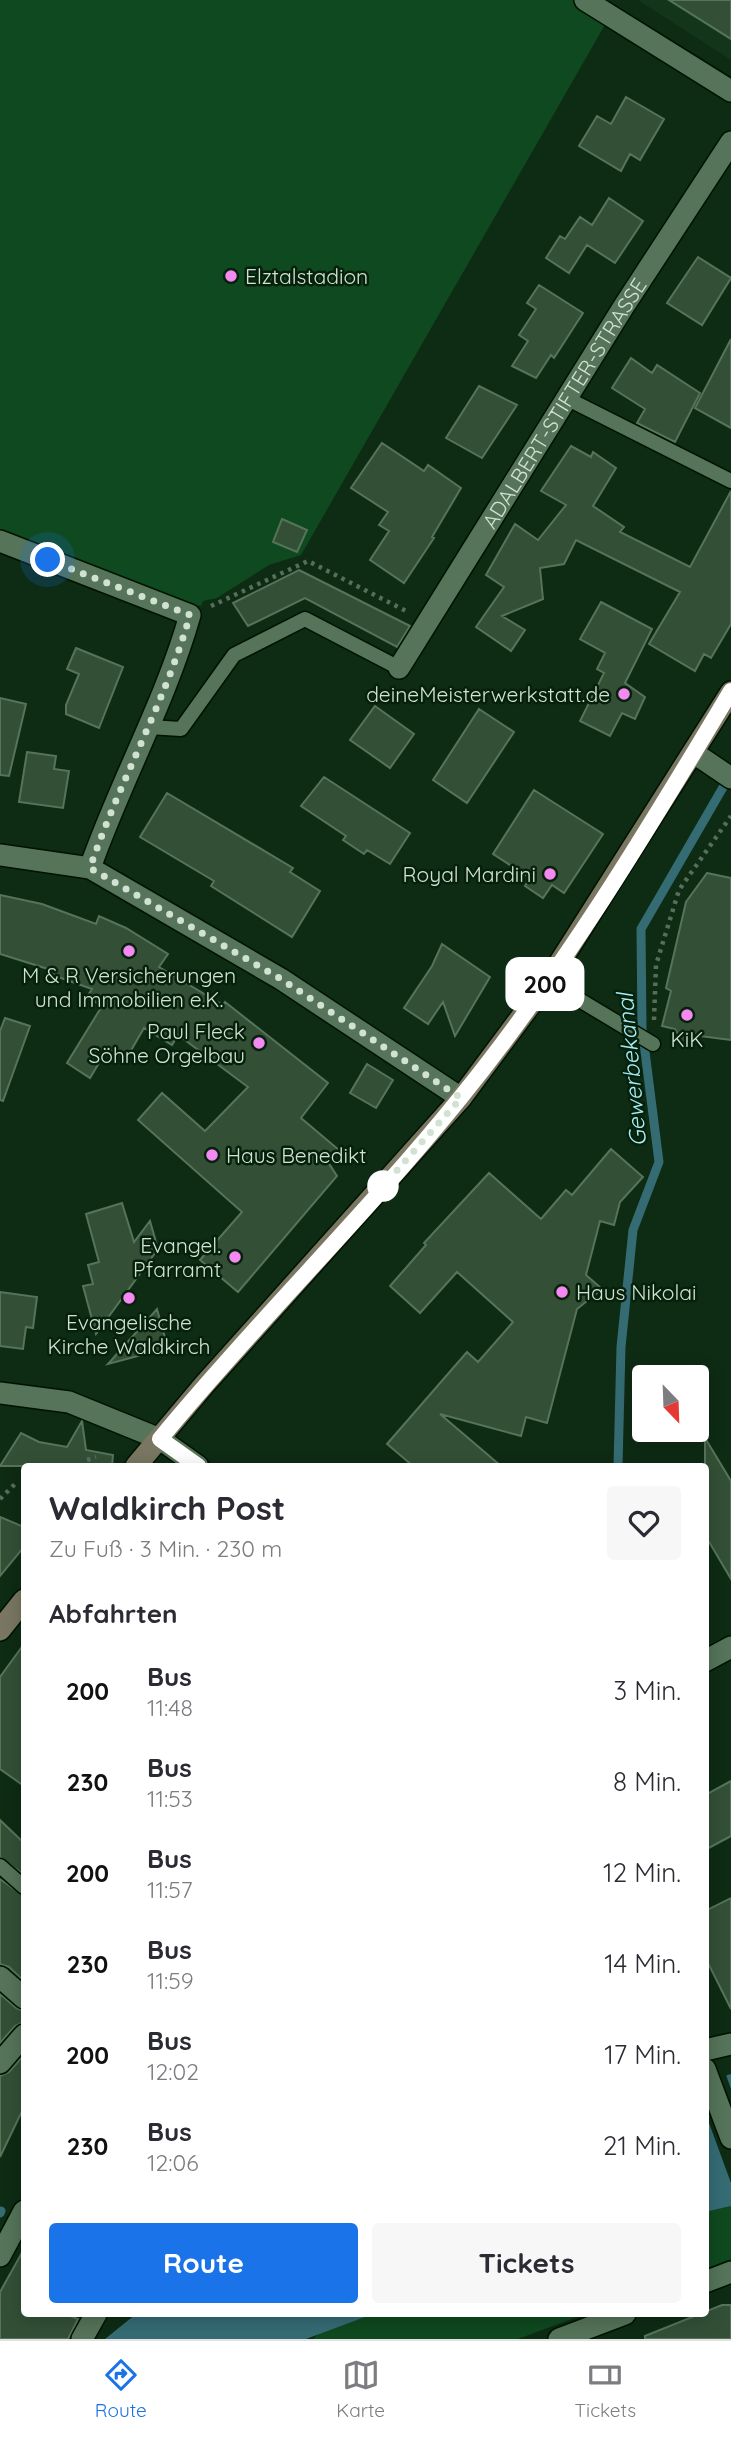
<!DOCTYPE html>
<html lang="de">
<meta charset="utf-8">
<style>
body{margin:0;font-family:Quicksand,sans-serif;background:#f7f7f7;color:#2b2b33;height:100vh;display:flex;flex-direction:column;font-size:26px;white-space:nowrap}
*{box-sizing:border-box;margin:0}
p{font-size:23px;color:#7c7c81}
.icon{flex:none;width:38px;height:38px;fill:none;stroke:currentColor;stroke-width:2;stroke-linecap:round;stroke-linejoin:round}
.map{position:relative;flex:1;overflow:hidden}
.panel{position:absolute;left:21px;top:1463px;width:688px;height:854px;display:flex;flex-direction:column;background:#fff;border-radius:7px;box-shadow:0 4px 18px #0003}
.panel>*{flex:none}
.badge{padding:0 14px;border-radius:10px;font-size:24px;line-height:46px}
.needle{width:46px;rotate:157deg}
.tools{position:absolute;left:632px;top:1365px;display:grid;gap:14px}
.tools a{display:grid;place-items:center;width:77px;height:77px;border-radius:7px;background:#fff;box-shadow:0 4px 18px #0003;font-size:35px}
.you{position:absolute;width:35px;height:35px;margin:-18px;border:5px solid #fff;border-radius:50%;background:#1a73e8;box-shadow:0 0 0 10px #1a73e833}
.map>.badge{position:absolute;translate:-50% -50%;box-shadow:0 0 0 4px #fff}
h2{padding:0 28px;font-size:26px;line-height:63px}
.round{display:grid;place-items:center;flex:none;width:74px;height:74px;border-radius:7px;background:#f7f7f7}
.summary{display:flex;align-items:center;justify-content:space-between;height:119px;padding:0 28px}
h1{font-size:33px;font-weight:700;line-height:52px}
.primary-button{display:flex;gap:14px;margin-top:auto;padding:14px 28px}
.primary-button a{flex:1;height:80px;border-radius:7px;background:#1a73e8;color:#fff;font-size:28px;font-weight:700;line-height:80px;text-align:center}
.primary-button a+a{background:#f7f7f7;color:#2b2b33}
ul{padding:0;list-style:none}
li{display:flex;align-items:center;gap:21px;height:91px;padding:0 28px}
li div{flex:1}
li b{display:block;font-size:26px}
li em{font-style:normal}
li .badge{min-width:77px;font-weight:700;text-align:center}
.tab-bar{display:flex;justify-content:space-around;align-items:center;height:98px;border-top:2px solid #e1e1e2;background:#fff;font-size:19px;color:#7c7c81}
.tab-bar a{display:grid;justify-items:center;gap:4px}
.tab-bar .on{color:#1a73e8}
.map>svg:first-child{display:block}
</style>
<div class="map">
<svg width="731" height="2339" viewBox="0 0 731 2339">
<rect width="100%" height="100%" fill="#0e2b14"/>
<path fill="#13361a" d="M638,0H731V60Z"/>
<path fill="#0f491f" d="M0,0H585L610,16L301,555L269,565L217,598L203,601L201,606L188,604L0,536Z
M731,2206V2259L705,2269V2212Z
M373,2314H585L518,2339H313L319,2333Z"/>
<path fill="#356c74" d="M731,2074V2206L705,2212V2082Z
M136,2314H373L306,2339H105Z"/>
<path fill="#0e2b14" d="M725,2072L731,2089V2183L705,2112V2079Z"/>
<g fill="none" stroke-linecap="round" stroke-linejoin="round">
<path stroke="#356c74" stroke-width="9" d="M618,1466L621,1347L633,1230L659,1162L642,1028L641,929L729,777
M0,2213L1,2211"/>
</g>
<path fill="#335037" stroke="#557459" stroke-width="2" d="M669,0H731V39Z
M626,97L664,119L640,160L630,154L621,171L579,146L597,116L611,124Z
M609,198L643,221L615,263L587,245L569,273L546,258L560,236L565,239L580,217L592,225Z
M698,257L731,278L702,325L667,303Z
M539,285L583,313L554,358L551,355L536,378L512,366L528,341L519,335L536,309L527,303Z
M731,339V428L695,408Z
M631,358L652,373L657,365L700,393L675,442L637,423L645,409L612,388Z
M479,386L517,405L482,458L446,438Z
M382,443L424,471L428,465L461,488L432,537L434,538L404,583L370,560L389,531L379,525L388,512L351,488Z
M571,446L591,457L593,452L616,468L593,506L624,527L620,532L690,567L731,491V624L711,658L704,654L695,671L649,644L680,592L576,540L564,564L540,568L543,599L502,616L525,630L511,651L476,627L504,587L486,575L515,524L538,540L566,505L541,491Z
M282,519L307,530L297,552L273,542Z
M299,570L410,626L397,647L305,598L248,626L233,603Z
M601,602L652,629L625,683L645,697L635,719L622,713L610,736L580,721L604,673L597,669L605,653L580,639Z
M76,648L123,667L99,728L66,714V705L79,674L67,669Z
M0,698L26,704L9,776L0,775Z
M375,706L414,734L390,768L350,740Z
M479,709L514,732L467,803L433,780Z
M27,752L56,756L54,769L69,771L63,808L19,802Z
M324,777L410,833L390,864L367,850L364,854L343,840L346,836L301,806Z
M534,790L603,834L564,893L552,885L543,898L525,886L530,878L493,854Z
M167,793L293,868L290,872L320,891L292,937L211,886L214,881L140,837Z
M707,873L731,878V1040L700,1036L685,1048L675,1029L662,1026L671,991L666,988L686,902Z
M0,895L42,904L96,924L99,916L126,928L168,954L159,967L223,1005L225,1002L328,1083L301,1118L339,1150L328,1162L337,1176L238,1292L200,1260L242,1212L138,1120L162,1093L205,1131L248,1087L178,1035L172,1045L144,1028L126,1059L108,1048L90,1078L67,1063L102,1006L87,997L92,989L47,973L48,969L0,954Z
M442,944L490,977L455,1036L443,1002L428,1024L404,1008L432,966Z
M5,1018L30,1026L3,1101L0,1100V1031Z
M367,1064L393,1080L376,1108L350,1093Z
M611,1149L643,1177L620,1202L614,1225L600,1221L586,1275L602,1289L577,1309L547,1423L526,1417L521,1436L440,1414L501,1466H413L387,1444L467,1352L478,1362L513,1322L457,1272L420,1313L390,1286L426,1245L424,1243L489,1173L541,1219L566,1190L572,1195Z
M122,1203L134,1242L150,1221L158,1249L96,1334L83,1286L93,1284L88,1265L99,1262L86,1214Z
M0,1292L37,1297L33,1328L26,1327L23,1349L0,1346Z
M157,1309L168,1348L108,1364Z
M82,1421L86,1450L113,1455L112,1466H0L21,1433L39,1442L67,1447Z
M705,1438L731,1481V1579L705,1535Z
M0,1517L24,1527V1547L0,1576Z
M24,1644V1786L0,1769V1677Z
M731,1781V1836L705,1850V1795Z
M0,1820L24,1843V1875L0,1857Z
M0,1879L24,1896V1981L9,1967L0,1964Z
M731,1898V2009L705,1957V1911Z
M0,1994L16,2008L24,2011V2022L15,2026L0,2043Z
M24,2055V2107L0,2157V2076L9,2072Z
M24,2249V2314H66L78,2319L68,2339H0V2292Z
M722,2305H731V2339H645V2336Z"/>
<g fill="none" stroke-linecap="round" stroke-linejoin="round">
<g stroke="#001301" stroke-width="17">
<path id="lane" d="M566,398L731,481
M149,727L181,729L234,655L305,619L399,668
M548,981L653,1044
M0,1866L24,1887"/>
</g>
<g stroke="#001301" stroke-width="24">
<g id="street">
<path d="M585,0L731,91"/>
<path d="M0,541L190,615C165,703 120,782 90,868"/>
<path id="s1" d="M399,668L624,306L731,142"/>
<path d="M694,753L731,778"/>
<path d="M0,855L90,868L281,979L461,1098"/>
<path d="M0,1393L69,1402L160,1439L198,1466"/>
<path d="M705,1661L731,1647"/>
<path d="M0,1977L24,1998"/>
<path d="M705,2050L731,2044"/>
<path d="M0,2063L24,2035"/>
<path d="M705,2069L731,2138"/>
<path d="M0,2256L24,2211"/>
<path d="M705,2282L731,2272"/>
<path d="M82,2339L96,2314"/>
<path d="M559,2339L625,2314"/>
</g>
</g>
<g stroke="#001301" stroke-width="24">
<path id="secondary" d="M136,1466L204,1385L461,1098L548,981L731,692
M0,1630L24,1600"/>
</g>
<path stroke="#566e5a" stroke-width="4.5" stroke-dasharray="3.5 5" stroke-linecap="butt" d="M211,606L308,561L408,612
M654,1020L656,965L679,890L731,816
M87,1460L96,1457
M0,1499L17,1482"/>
<use href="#lane" stroke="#557459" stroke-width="14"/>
<use href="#street" stroke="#557459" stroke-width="21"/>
<use href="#secondary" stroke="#797761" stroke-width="21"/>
</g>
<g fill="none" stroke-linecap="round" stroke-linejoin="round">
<g stroke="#fff" stroke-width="16">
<path id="line" d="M198,1466L160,1439C256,1322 366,1215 461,1097C563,971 648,830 731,691"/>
</g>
<use href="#line" stroke="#fff" stroke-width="10"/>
<path stroke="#d1e2d2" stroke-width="7" stroke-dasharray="0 12.6" d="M48,560L190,615C165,703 119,782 90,868L281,979L461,1098L383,1186"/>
</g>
<g fill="#f489f1" stroke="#05210b" stroke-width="2.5">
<circle cx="231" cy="276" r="7"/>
<circle cx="624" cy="694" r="7"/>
<circle cx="550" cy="874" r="7"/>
<circle cx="129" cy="951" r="7"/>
<circle cx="687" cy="1015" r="7"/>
<circle cx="259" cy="1043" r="7"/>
<circle cx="212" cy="1155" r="7"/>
<circle cx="235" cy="1257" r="7"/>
<circle cx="562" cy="1292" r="7"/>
<circle cx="129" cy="1298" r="7"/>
</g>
<circle fill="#fff" stroke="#fff" stroke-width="3.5" cx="383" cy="1186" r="14"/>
<g text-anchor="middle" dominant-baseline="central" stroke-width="5" stroke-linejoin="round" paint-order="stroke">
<g font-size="21" fill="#d1e2d2" stroke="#05210b" text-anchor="end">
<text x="245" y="276" text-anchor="start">Elztalstadion</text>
<text x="610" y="694">deineMeisterwerkstatt.de</text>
<text x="536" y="874">Royal Mardini</text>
<text x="129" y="975" text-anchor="middle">M &amp; R Versicherungen<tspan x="129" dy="24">und Immobilien e.K.</tspan></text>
<text x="245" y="1031">Paul Fleck<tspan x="245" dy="24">Söhne Orgelbau</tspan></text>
<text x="687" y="1039" text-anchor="middle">KiK</text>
<text x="226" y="1155" text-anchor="start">Haus Benedikt</text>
<text x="221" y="1245">Evangel.<tspan x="221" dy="24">Pfarramt</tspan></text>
<text x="576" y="1292" text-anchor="start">Haus Nikolai</text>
<text x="129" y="1322" text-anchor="middle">Evangelische<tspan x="129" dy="24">Kirche Waldkirch</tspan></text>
</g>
<g font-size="21" fill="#d1e2d2" stroke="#05210b">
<text stroke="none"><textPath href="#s1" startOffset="312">ADALBERT-STIFTER-STRASSE</textPath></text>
</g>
<g font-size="23" font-style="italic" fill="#a7edf8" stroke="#05210b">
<text transform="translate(631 1070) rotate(-95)">Gewerbekanal</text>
</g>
</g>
</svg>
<div class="tools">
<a><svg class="needle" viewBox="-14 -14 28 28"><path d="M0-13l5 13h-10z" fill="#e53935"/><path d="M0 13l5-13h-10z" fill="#7c7c81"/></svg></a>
</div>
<div class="you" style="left:48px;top:560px"></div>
<b class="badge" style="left:545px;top:984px;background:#fff;color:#111">200</b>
<section class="panel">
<div class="summary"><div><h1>Waldkirch Post</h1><p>Zu Fuß · 3 Min. · 230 m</p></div><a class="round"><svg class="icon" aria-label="heart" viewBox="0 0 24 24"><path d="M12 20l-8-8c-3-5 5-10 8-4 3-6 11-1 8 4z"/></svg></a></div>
<h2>Abfahrten</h2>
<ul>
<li><span class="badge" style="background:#fff;color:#111">200</span><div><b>Bus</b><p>11:48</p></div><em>3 Min.</em></li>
<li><span class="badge" style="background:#fff;color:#111">230</span><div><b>Bus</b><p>11:53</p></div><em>8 Min.</em></li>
<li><span class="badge" style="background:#fff;color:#111">200</span><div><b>Bus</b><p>11:57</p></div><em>12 Min.</em></li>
<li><span class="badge" style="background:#fff;color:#111">230</span><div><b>Bus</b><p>11:59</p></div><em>14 Min.</em></li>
<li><span class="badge" style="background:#fff;color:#111">200</span><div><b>Bus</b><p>12:02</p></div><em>17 Min.</em></li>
<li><span class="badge" style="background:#fff;color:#111">230</span><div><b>Bus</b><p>12:06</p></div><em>21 Min.</em></li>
</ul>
<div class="primary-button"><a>Route</a><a>Tickets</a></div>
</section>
</div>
<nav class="tab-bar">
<a class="on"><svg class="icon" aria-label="directions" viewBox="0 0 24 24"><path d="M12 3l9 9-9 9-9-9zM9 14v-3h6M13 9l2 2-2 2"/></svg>Route</a>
<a><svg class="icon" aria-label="map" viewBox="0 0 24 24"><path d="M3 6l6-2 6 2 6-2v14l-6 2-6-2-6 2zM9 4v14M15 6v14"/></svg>Karte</a>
<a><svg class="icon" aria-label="tickets" viewBox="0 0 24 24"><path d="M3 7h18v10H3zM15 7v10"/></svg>Tickets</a>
</nav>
